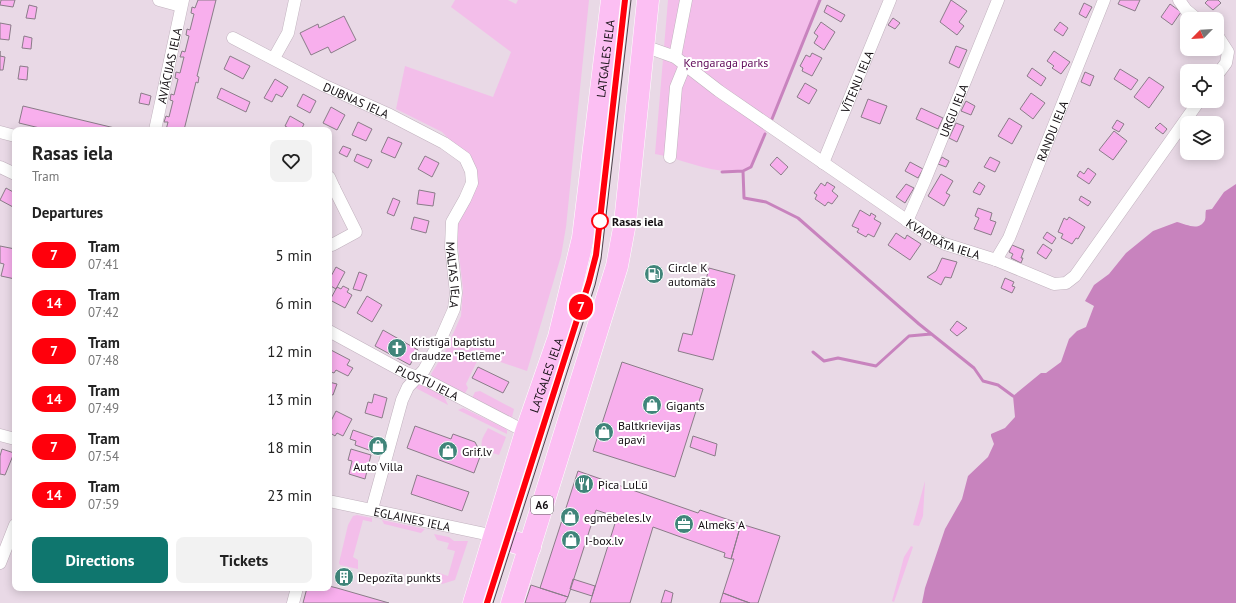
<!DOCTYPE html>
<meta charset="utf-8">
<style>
body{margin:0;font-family:"PT Sans",sans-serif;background:#f2f2f2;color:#222;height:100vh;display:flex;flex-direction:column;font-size:15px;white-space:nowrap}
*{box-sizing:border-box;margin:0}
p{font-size:13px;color:#767676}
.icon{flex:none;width:22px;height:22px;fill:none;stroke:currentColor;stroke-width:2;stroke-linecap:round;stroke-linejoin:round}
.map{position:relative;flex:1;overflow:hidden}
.panel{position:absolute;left:12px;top:127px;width:320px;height:464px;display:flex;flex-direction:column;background:#fff;border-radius:8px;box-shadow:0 2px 10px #0003}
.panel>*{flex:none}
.badge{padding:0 8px;border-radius:13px;font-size:14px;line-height:26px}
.needle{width:26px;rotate:246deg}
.buttons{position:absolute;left:1180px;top:12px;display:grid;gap:8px}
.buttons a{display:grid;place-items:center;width:44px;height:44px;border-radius:8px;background:#fff;box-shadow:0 2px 10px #0003;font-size:20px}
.map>.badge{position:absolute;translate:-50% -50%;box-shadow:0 0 0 2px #fff}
h2{padding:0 20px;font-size:15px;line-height:36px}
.round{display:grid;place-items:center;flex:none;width:42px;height:42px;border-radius:8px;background:#f2f2f2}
.head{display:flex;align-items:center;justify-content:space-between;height:68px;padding:0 20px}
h1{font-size:19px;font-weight:700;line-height:30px}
.action{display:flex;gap:8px;margin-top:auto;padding:8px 20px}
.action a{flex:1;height:46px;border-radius:8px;background:#0f766e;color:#fff;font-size:16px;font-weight:700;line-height:46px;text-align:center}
.action a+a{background:#f2f2f2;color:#222}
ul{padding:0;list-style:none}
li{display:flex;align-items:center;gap:12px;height:48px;padding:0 20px}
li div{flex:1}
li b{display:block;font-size:15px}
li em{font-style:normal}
li .badge{min-width:44px;font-weight:700;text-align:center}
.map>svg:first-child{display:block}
</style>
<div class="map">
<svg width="1236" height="603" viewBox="0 0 1236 603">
<rect width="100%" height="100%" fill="#e9d9e6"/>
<path fill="#f3beea" d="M455,0H508L516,4L518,0H589L566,227L561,256L527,371L480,355L466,384L468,388L464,395L435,381L431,374L445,352L461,316L463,289L456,229L475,190L476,166L442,132L396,109L405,66L493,97L511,52L451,7Z
M668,0H820L751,167C721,180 686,159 655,154Z
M422,384L444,396L448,405L414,387Z
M480,391L514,409L512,417H507L472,398L475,392Z
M463,408L505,428L507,430V434L458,410Z
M488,428L506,437L499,455L483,450C479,441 484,436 488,428Z
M925,481L923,516L919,526L913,525Z
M357,515L372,518V522L363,520L353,557L358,560V569L340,565L339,563L348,525L353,516Z
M382,520L425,529L421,533L384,524Z
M434,534L449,537L454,541H468L455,580L442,584L437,579L439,573L448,576L455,551L447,549L449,543L437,540Z
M911,546L913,547L894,602L892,601L904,557Z"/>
<path fill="#c883be" d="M1236,184V603H922L925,588L945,529L962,499L968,476L988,457L994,444L991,436V434L1005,428L1015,417L1013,396L1041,373H1046L1061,362L1069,339L1077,331L1086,327L1094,306L1085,301L1094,285L1109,274L1126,253L1153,231L1177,222C1186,224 1199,232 1205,220C1206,217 1205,213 1206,210L1212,209L1224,192Z"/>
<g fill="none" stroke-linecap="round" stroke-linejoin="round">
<path stroke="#c883be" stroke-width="3" d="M772,119L820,0
M743,171L751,167L765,134
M722,172L743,171L744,198L766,202L798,218L919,324L974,368L983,381L998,385L1013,396
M813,352L824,361L838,358L876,366L909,336L931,334"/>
</g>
<path fill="#f8afed" stroke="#8a7c88" d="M1,0H15L13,7L0,5Z
M198,0H216L197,76L199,77L198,83L196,82L184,130H166L168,122H164L166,116L169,117L173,101L170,100L171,94L174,95L178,79L175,78L176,72L180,73L184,57H180L182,51L185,52L189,36L186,35L187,29L190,30L194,14L191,13L192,7L195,8Z
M951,0L967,11L959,22L964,26L957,35L940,22Z
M1120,0H1140L1135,11L1118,4Z
M1208,0H1218L1221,3L1213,10L1205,3Z
M1084,3L1092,7L1086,18L1079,14Z
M1170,4L1181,12L1172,25L1161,17Z
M29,5L37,7L35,19L26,18Z
M827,5L845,15L841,22L824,12Z
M344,16L356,40L331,53L328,47L311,55L300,33L318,24L319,28Z
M893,18L900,23L895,29L888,25Z
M821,22L835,32L824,50L814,43L818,36L814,33Z
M1060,22L1068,28L1063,36L1054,30Z
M0,23L11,25L9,40L0,39Z
M24,36L32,38L31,49L22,48Z
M956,46L967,50L959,68L949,63Z
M0,51V56L5,57L3,70H0Z
M1054,51L1070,62L1061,74L1052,68L1054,66L1047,61Z
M812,53L822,58L812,76L802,71L803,68L800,66L806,55L810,57Z
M230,56L250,66L243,79L224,69Z
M20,66L28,67L27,80L18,79Z
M1032,68L1046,78L1041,86L1027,76Z
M1120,69L1138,80L1131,90L1114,79Z
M1085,72L1094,76L1090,86L1081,82Z
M1149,77L1164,87L1149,108L1134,97Z
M275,79L288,87L282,97L276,94L272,102L264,98Z
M805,83L817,90L809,104L797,97Z
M221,88L250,102L246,112L217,98Z
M141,93L151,96L149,105L139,103Z
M1031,93L1045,103L1033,119L1020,109Z
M303,94L316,101L310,113L297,106Z
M868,99L887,106L880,124L861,117Z
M966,101L975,106L971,115L961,111Z
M23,106L123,130H48L19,123Z
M331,107L345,115L337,130L323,123Z
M921,108L943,118L938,129L916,119Z
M290,116L304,124L301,130H292L285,126Z
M1009,118L1022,126L1012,144L998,136Z
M1117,120L1124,124L1119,132L1112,128Z
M358,122L372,129L366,141L352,135Z
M956,123L964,126L957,142L949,138Z
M1160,123L1167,129L1163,134L1155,128Z
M1114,131L1127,141L1113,160L1099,150Z
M388,137L402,143L395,158L381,152Z
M343,146L351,149L347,157L339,153Z
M357,154L372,160L368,168L354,161Z
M425,156L439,163L432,177L418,169Z
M777,157L788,167L781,175L770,165Z
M942,157L949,161L946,167L938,164Z
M990,157L1000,162L995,172L984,167Z
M910,162L923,169L918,178L905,171Z
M1088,168L1096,174L1089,184L1077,176L1080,171L1084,174Z
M941,174L953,181L946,193L950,195L944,206L928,196Z
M827,182L835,187L832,191L838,196L832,204L828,202L825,206L815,199L817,195L814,193L821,183L825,186Z
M979,182L985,186L980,195L973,192Z
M906,184L914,188L905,203L896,197Z
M6,188L15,193V203L13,207L0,200Z
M419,190L435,193L433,206L417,204Z
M1081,196L1091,202L1088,206L1079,200Z
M393,198L400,201L394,216L387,213Z
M978,208L992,213L990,220L996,222L991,235L974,229L979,218L975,216Z
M860,210L870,216L871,213L876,216L874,219L881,223L874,237L868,234L866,237L857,232L859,229L852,226Z
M414,217L429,221L426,233L411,229Z
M1069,217L1085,227L1078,239L1076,238L1072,244L1061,238L1063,234L1058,232L1064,218L1067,220Z
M1047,232L1056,238L1052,244L1043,238Z
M896,233L905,239L907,235L921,244L910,260L888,245Z
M1043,244L1052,250L1046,259L1037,253Z
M1012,245L1024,250L1021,258H1023L1021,263L1011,258L1013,254L1009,252Z
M0,246L15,249V279L1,276L4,264L0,263Z
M942,258L957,262L951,278L945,277L941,285L927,277L936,271Z
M336,267L345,272L336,289L329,285V280Z
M709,268L735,275L713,360L678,351L683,333L692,335Z
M359,272L367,275L361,291L353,289Z
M1005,278L1014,282L1012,286L1015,287L1012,293L1001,288Z
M343,286L349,289L347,292L352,295L345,308L330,300L337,287L341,289Z
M367,296L382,305L372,322L357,313Z
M957,321L967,328L957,336L950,330Z
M383,330L418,350L410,365L375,346Z
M329,349L350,360L347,365L353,368L348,376L336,370L334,373L329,371Z
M622,362L703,389L675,477L593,451Z
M478,367L509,382L503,393L472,378Z
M329,382L337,384L333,395L329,394Z
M374,394L387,398L382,418L365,413L368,402L372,403Z
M336,411L352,419L343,436L337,433L335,436L329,432V425Z
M415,426L451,439L453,434L475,442L481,454L474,473L407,448Z
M353,430L384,441L380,454L355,445L356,441L350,439Z
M693,436L717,444L715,456L690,447Z
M2,449L14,453L5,475L0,474V456Z
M351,449L371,455L365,479L349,474L352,461L348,460Z
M578,471L698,513L700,510L741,524L731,559L724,557L725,553L653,527L630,603H590L617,517L596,510L568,597L540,588Z
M417,475L469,492L462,511L411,494Z
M741,524L780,536L758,603H750L723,593L734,559H731Z
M343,570L349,572L345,583L339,582Z
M573,579L595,586L592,596L570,589Z
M531,585L568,597L565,603H525Z
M329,586L337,588L389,603H303L307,588H329Z
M665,590L673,593L671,603H661Z
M723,593L741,600L750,603H720Z"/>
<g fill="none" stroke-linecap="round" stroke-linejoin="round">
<g stroke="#c1b2be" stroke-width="13">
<g id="street">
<path d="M159,0L181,6"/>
<path d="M1179,0L1186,10L1197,19"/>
<path d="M1217,35L1228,52L1226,63L1217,75"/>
<path id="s1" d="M233,38L323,85L390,115L444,143L465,158L471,171L472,183L465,199L452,222L451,247L456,293L454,309L439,343L424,370L408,387L402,400L372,509"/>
<path id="s2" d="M644,46L675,57L719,91L931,237L945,244L996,260L1054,284L1066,283L1075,276L1199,101"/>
<path d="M675,57L686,0"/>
<path d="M274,58L288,33L295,0"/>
<path id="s3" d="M155,130L183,0"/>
<path d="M0,132L15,136"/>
<path d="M670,157L676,87L685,65"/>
<path id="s4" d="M823,163L890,0"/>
<path d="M0,167L15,174"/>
<path d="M329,177L334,188L329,190"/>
<path id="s5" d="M907,221L925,180L998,0"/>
<path d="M329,244L332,245L356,232L334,188"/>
<path id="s6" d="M996,260L1009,238L1104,0"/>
<path id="s7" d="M329,331L406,373L428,381L526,432"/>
<path d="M0,435L15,439"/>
<path id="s8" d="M329,501L495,536"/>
<path d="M0,563L15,525"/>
<path d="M293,603L297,588"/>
</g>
</g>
<g stroke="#fff" stroke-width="23">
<g id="highway">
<path d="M495,536L530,547"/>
<path id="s9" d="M474,603L526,432L559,337L583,238L612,0"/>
<path d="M512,603L617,266L625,223L648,0"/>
</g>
</g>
<use href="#street" stroke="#fff" stroke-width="12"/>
<use href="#highway" stroke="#fcbff3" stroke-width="22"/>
<path stroke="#4c444a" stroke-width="1" d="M613,109L625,0
M578,318L596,255L604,191
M527,476L545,417
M493,603L595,285L601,259L631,0"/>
</g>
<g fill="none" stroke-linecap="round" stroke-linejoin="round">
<g stroke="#fff" stroke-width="9">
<path id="line" d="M487,603L589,282L596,255L625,0"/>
</g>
<use href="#line" stroke="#ff000c" stroke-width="6"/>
</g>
<defs>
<g id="fuel-disc" transform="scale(1)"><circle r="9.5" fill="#40857a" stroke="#fff"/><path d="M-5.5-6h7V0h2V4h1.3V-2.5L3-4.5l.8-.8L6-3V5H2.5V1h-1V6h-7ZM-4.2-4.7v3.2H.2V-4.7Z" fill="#fff"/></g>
<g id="church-disc" transform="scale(1)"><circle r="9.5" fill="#40857a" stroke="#fff"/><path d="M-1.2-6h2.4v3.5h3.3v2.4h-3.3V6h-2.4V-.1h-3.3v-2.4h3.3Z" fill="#fff"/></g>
<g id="shop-disc" transform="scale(1)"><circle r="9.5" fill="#40857a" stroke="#fff"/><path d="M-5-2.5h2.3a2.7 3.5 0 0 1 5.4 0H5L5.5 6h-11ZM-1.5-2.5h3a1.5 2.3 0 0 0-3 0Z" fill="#fff"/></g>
<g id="restaurant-disc" transform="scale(1)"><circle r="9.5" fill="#40857a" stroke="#fff"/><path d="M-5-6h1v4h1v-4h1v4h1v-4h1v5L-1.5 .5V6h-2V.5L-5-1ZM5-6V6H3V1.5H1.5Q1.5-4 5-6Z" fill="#fff"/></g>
<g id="office-disc" transform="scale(1)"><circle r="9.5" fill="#40857a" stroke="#fff"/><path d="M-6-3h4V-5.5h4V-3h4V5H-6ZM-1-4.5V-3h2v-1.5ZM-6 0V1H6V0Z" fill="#fff"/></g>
<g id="building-disc" transform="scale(1)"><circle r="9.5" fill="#40857a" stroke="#fff"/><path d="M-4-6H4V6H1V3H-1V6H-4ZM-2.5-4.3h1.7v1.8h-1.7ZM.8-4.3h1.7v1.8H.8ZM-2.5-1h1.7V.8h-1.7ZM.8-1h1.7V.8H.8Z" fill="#fff"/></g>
</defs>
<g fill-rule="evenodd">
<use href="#fuel-disc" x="654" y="274"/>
<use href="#church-disc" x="397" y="348"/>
<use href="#shop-disc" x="652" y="405"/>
<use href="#shop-disc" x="604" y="432"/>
<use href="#shop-disc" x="378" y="446"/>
<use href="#shop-disc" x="448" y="451"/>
<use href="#restaurant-disc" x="584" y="484"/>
<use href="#shop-disc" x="570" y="517"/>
<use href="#office-disc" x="684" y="524"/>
<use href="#shop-disc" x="571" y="540"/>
<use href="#building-disc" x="344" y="577"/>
</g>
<circle fill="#fff" stroke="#ff000c" stroke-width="2" cx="600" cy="221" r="8"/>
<g text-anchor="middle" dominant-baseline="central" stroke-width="4" stroke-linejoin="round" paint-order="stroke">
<rect fill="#fff" stroke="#5a5659" stroke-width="1" x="531" y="496" width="22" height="18" rx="3"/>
<g font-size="11" font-weight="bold" fill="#130e12">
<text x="542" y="505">A6</text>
</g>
<g font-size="12" fill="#130e12" stroke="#fff">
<text stroke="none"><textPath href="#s9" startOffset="562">LATGALES IELA</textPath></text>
<text stroke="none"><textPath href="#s3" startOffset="66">AVIĀCIJAS IELA</textPath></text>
<text stroke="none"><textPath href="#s4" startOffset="88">VĪTEŅU IELA</textPath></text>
<text stroke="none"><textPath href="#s1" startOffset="138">DUBNAS IELA</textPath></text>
<text stroke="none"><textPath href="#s5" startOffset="120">URGU IELA</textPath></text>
<text stroke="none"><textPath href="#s6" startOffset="141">RANDU IELA</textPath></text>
<text stroke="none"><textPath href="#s2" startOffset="358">KVADRĀTA IELA</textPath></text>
<text stroke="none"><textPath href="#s1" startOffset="385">MALTAS IELA</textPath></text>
<text stroke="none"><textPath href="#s9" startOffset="239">LATGALES IELA</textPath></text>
<text stroke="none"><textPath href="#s7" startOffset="111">PLOSTU IELA</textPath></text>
<text stroke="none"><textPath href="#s8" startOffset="85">EGLAINES IELA</textPath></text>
</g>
<g font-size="12" fill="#600a59" stroke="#fff">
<text x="726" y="62">Ķengaraga parks</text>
</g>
<g font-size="12" font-weight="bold" fill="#130e12" stroke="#fff" text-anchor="start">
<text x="612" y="221">Rasas iela</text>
</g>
<g font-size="12" fill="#130e12" stroke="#fff" text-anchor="start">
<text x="668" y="267">Circle K<tspan x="668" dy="14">automāts</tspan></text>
<text x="411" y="341">Kristīgā baptistu<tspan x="411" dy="14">draudze "Betlēme"</tspan></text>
<text x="666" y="405">Gigants</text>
<text x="618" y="425">Baltkrievijas<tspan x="618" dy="14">apavi</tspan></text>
<text x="462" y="451">Grif.lv</text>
<text x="378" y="466" text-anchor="middle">Auto Villa</text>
<text x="598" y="484">Pica LuLū</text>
<text x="584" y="517">egmēbeles.lv</text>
<text x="698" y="524">Almeks A</text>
<text x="585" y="540">I-box.lv</text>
<text x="358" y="577">Depozīta punkts</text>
</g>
</g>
</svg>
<div class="buttons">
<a><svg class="needle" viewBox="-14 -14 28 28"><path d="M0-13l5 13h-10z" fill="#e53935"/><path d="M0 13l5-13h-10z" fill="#767676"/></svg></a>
<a><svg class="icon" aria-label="locate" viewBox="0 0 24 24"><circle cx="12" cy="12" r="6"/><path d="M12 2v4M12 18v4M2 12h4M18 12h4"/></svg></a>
<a><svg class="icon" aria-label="layers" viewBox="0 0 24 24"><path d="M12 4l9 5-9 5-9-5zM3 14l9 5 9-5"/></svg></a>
</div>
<b class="badge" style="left:581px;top:307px;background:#ff000c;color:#fff">7</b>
<section class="panel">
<div class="head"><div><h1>Rasas iela</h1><p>Tram</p></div><a class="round"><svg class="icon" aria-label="heart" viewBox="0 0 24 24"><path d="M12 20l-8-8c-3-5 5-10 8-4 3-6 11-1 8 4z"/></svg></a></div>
<h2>Departures</h2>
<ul>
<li><span class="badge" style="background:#ff000c;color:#fff">7</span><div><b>Tram</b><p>07:41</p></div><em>5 min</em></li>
<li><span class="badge" style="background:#ff000c;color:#fff">14</span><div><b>Tram</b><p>07:42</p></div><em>6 min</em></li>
<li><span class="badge" style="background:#ff000c;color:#fff">7</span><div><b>Tram</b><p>07:48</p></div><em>12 min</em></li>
<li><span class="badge" style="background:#ff000c;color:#fff">14</span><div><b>Tram</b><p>07:49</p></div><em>13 min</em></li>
<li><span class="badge" style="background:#ff000c;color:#fff">7</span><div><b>Tram</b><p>07:54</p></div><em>18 min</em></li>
<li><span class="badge" style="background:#ff000c;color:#fff">14</span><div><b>Tram</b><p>07:59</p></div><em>23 min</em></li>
</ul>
<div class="action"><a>Directions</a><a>Tickets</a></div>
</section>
</div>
